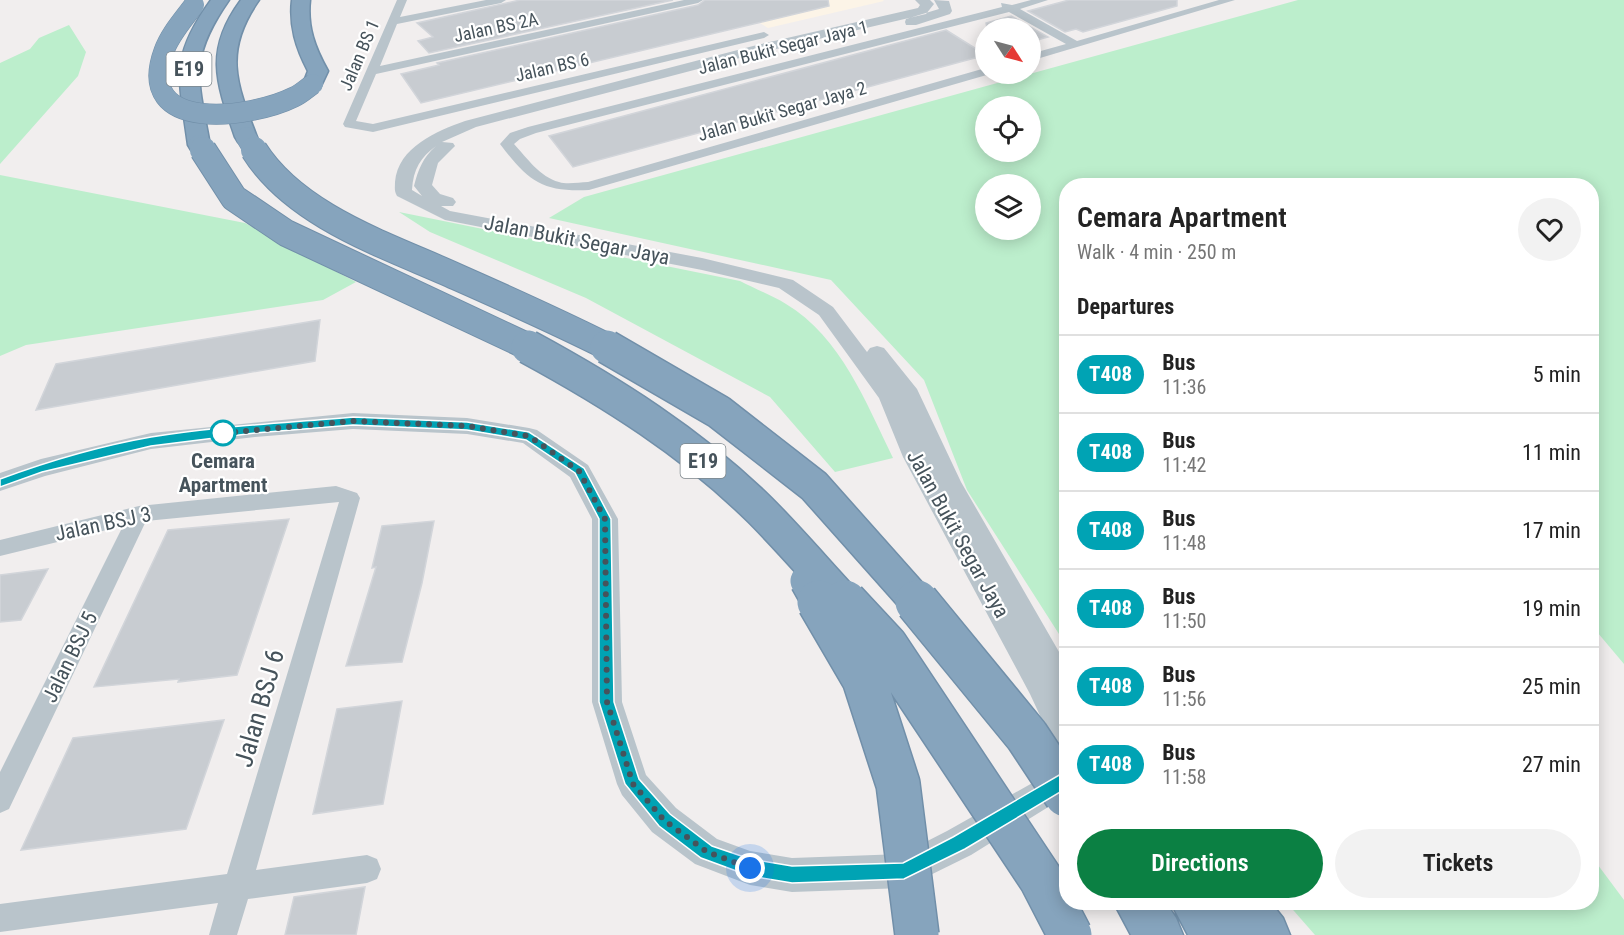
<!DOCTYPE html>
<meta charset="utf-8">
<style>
body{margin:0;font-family:"Roboto Condensed",sans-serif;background:#f2f2f2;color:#222;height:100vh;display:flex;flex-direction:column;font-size:22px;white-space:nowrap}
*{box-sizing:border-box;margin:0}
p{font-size:20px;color:#767676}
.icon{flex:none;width:33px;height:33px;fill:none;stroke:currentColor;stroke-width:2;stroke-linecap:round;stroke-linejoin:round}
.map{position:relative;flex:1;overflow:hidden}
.panel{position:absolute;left:1059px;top:178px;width:540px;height:732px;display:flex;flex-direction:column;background:#fff;border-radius:24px;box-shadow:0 3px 15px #0003}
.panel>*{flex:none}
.badge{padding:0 12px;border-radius:20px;font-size:21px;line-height:39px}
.needle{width:39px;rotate:126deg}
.fabs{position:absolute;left:975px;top:18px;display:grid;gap:12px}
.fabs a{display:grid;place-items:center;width:66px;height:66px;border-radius:50%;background:#fff;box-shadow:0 3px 15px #0003;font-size:30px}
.you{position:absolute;width:30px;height:30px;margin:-15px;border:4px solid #fff;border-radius:50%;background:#1a73e8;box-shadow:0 0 0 9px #1a73e833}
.map>.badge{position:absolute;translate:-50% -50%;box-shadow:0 0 0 3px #fff}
h2{padding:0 18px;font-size:22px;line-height:54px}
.round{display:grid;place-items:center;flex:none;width:63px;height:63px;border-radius:32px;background:#f2f2f2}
.overview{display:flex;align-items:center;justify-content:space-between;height:102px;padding:0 18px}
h1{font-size:28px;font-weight:600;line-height:45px}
.primary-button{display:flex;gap:12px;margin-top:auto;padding:12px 18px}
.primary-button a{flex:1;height:69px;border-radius:36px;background:#0b8043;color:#fff;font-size:24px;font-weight:600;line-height:69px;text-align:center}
.primary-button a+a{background:#f2f2f2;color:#222}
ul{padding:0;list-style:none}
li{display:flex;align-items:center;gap:18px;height:78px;padding:0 18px;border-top:2px solid #e0e0e0}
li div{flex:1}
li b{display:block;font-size:22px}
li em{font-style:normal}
li .badge{min-width:66px;font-weight:700;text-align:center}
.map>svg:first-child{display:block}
</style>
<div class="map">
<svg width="1624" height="935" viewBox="0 0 1624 935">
<rect width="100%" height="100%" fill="#f1eeee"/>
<path fill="#fcf4e7" d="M724,0H883L884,1L768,28Z"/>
<path fill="#bceecc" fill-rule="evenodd" d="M1298,0H1624V664L1592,626V186H1066V645L967,490L924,380L831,280L549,218L584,197ZM1030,106V152H986V106ZM986,184H1030V230H986Z
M69,25L86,52L78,76L0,164V63L30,49L39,38Z
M0,175L245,223L356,282L323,300L26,345L0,356Z
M399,212L740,281C755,289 772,295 786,304C841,337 866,403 893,458L835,472L770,397L586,298L430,232Z
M1592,857L1624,900V935H1315L1287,903H1592Z"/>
<path fill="#c8ccd1" stroke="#d2d5da" stroke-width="1.5" d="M520,0H673L429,53L418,41L433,37L417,23Z
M705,0H828L829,6L421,103L401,74L439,65L437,63L698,5Z
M1069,0H1177V6L1083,32L1076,29L1065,32L1028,11Z
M1011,16L1048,37L1030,42V28H987L986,23Z
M946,30L986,55L573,167L549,136Z
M320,320L315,361L36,410L56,364Z
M289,519L237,675L178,682L179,679L94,687L168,530Z
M434,521L422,583L402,662L346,666L376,567L372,568L382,526Z
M48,569L21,620L0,622V575Z
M402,701L383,804L313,814L337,709Z
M224,720L186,829L21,850L73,738Z
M365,887L356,935H285L294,897Z"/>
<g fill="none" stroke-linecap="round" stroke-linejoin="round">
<g stroke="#718fa9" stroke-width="3">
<path id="motorway" d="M211,0H229C188,59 198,78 210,145L207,150L199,152L191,150L188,145C179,78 169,58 211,0Z
M241,0H259C223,51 236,83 257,137L254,142L246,144L238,142L235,137C216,82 204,50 241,0Z
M292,0H310C307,27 315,48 328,71L320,88H306L303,84L308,71C296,48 289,26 292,0Z
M1114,903H1166L1176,918L1183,935H1131Z
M1171,903H1271L1283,918L1290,935H1188Z"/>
</g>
<path fill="#b9c4cb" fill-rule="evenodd" d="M397,0H407L400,17L486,0H506L501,3L397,24L380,66L684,0H703L698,3L376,74L356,121L373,124L764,32L769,35L764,38L373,132L345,127L343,124Z
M1031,0H1048L1020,9L1077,41L1219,0H1235L1030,61V54L1066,44L1009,12L536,133L520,139L514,144C527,158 540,177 559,182C568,185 579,182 588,182L982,69L986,68V74H990L589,190C542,192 529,182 500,144L510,133L528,127L1002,7L1001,3L1012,5Z
M336,486L357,493L360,498L256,870L367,855L377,859L381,869L377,879L367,883L248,899L237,935H209L218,903L0,932V904L227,874L339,502L146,521L9,809L0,813V772L123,526L0,556V540L139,506Z"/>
<path fill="#b9c4cb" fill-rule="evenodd" d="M915,0H930L934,4L926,14L759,53L476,127L442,142L453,143L455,146L438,163L432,185L440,194L453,198L456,202L453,206H441L450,211L702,258L793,280L833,307L867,352L870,348L877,346L884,348L917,389L961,482L1066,664V752L1055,748L1030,694L903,457L879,398L819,315L779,288L702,270L445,220L397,196C394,191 395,188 395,182C398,147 437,131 465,121L757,45L918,8L920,5ZM436,146C423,157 418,170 414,186L422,196L412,190C413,169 421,157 436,146Z
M934,0L949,1L952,11L950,14L916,25H906L905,22L906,19L939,9Z
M353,413L467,418L529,428L537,430L588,465L618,519L622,702L646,775L676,808L717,839L750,851L792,858L902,854L947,831L1066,764V796L971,855L904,888L792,892L750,885L695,864L652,832L622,795L617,784L592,702V519L570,477L523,443L467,434L353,429L255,437L151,449L45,476L0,491V473L41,459L151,433Z"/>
<use href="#motorway" fill="#86a4bd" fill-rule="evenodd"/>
<g stroke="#718fa9" stroke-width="21" stroke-linecap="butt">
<path id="motorway-bridge-far3" d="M194,5C183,20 170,34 164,51C133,135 252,118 294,97C301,94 307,88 313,84
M246,137L255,152
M199,145L204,152"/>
</g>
<g stroke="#718fa9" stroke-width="28" stroke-linecap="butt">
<path id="motorway-bridge-far2" d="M203,150L234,198L286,233L531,348
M254,150C296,217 389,246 457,277C509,300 560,323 610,348"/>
</g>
<g stroke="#718fa9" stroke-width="36" stroke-linecap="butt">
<path id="motorway-bridge-far1" d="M528,347C611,392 692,443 760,510C790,540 818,573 847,604
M607,347L719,412L814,486L919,604
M807,581L820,604"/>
</g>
<g stroke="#718fa9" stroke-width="46" stroke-linecap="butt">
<path id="motorway-bridge" d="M819,602L864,679L898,784L917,935
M845,602L886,646L1041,879L1070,935
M917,602L1027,736L1066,795"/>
</g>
<use href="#motorway-bridge-far3" stroke="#86a4bd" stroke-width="20"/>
<use href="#motorway-bridge-far2" stroke="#86a4bd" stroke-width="26"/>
<use href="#motorway-bridge-far1" stroke="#86a4bd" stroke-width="33"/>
<use href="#motorway-bridge" stroke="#86a4bd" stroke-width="43"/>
</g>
<path fill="#00a3b4" stroke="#fff" stroke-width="1.5" d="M353,417L467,422L529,432L584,468L611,519L614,702L639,779L670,814L712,846L750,859L792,866L903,863L953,837L1061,774L1066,772L1072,774L1074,780L1072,785L965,849L904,879L792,883L750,876L701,858L659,826L625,784L599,702V519L575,473L526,440L467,430L353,425L255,433L151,446L42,472L0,487V479C46,462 99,446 151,437C217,426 286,423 353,417Z"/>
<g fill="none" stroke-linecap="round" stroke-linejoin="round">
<path stroke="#46535b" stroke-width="6" stroke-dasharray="0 10.8" d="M223,433L213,434L353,421L467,426L529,436L579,471L605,519L607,702L633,784L664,820L707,852L750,868"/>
</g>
<circle fill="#fff" stroke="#00a3b4" stroke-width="3" cx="223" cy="433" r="12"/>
<g text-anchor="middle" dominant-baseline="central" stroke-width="4.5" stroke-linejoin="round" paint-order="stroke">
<g font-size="18" fill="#46535b" stroke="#fff">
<text transform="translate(496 27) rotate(-12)">Jalan BS 2A</text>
<text transform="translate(783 47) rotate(-14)">Jalan Bukit Segar Jaya 1</text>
<text transform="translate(359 55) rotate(-67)">Jalan BS 1</text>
<text transform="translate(552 67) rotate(-13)">Jalan BS 6</text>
<text transform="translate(782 111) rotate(-16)">Jalan Bukit Segar Jaya 2</text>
</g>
<g fill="#fff" stroke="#7e878c" stroke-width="1.5">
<rect x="166.5" y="52" width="45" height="34" rx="4.5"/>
<rect x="680.5" y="444" width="45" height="34" rx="4.5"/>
</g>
<g font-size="20" font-weight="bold" fill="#46535b">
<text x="189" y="69">E19</text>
<text x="703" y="461">E19</text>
</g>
<g font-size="21" fill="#46535b" stroke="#fff">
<text transform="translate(577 240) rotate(11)">Jalan Bukit Segar Jaya</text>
<text transform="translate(103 524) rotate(-12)">Jalan BSJ 3</text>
<text transform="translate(958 534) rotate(61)">Jalan Bukit Segar Jaya</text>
<text transform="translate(70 657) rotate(-64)">Jalan BSJ 5</text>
</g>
<g font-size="21" font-weight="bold" fill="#46535b" stroke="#fff">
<text x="223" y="461">Cemara<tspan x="223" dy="24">Apartment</tspan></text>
</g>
<g font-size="26" fill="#46535b" stroke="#fff">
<text transform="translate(259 708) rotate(-74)">Jalan BSJ 6</text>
</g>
</g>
</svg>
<div class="fabs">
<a><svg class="needle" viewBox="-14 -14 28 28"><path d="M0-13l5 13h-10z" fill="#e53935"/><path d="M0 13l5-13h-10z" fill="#767676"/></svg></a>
<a><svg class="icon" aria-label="locate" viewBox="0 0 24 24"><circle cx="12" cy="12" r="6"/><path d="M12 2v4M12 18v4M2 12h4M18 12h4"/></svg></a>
<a><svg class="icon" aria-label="layers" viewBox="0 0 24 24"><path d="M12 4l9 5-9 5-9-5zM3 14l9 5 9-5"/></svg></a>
</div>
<div class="you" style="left:750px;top:868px"></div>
<section class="panel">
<div class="overview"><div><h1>Cemara Apartment</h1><p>Walk · 4 min · 250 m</p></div><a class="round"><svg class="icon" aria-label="heart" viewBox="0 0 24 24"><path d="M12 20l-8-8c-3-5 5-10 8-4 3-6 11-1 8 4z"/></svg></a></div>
<h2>Departures</h2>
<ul>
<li><span class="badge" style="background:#00a3b4;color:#fff">T408</span><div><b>Bus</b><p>11:36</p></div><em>5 min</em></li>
<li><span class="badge" style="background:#00a3b4;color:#fff">T408</span><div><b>Bus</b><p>11:42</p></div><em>11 min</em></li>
<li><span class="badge" style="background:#00a3b4;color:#fff">T408</span><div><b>Bus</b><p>11:48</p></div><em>17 min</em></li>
<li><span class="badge" style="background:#00a3b4;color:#fff">T408</span><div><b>Bus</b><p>11:50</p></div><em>19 min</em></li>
<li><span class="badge" style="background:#00a3b4;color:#fff">T408</span><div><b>Bus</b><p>11:56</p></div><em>25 min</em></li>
<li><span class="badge" style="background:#00a3b4;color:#fff">T408</span><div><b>Bus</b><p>11:58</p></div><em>27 min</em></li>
</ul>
<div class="primary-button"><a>Directions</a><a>Tickets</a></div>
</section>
</div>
